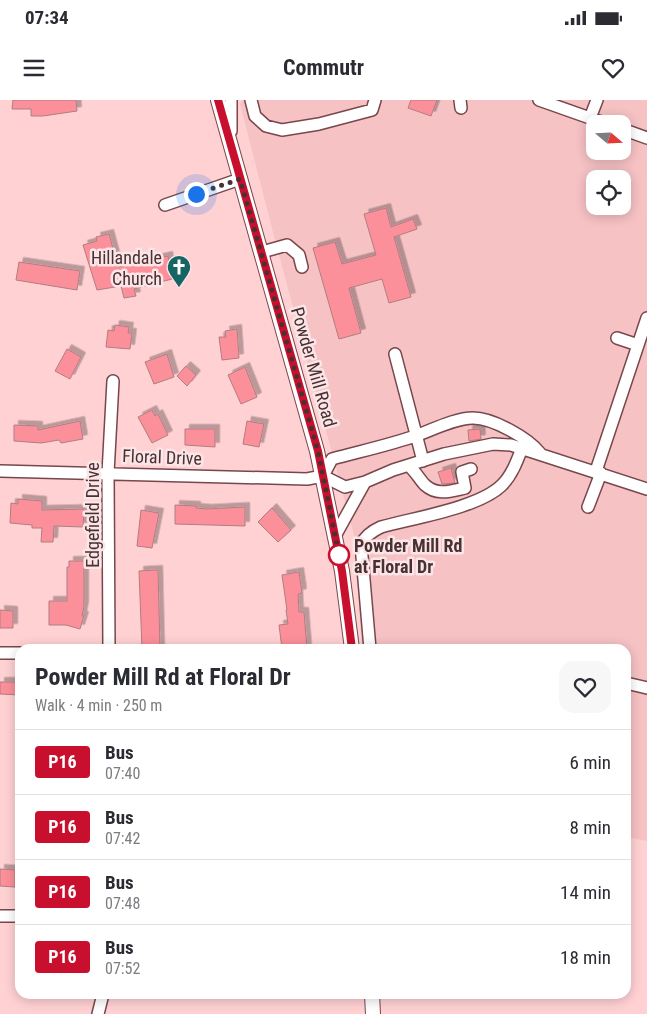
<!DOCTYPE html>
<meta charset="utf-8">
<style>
body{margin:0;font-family:"Roboto Condensed",sans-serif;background:#f7f7f7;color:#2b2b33;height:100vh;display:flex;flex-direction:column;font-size:19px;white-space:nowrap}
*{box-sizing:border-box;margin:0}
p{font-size:16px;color:#7c7c81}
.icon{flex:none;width:28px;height:28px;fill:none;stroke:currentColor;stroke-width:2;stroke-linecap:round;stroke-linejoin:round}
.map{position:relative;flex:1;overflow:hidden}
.side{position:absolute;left:15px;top:544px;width:616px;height:355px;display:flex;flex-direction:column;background:#fff;border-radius:15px;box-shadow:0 2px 12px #0003}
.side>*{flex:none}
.badge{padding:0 10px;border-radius:4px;font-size:18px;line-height:32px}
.needle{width:32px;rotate:109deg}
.fabs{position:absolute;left:586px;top:15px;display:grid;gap:10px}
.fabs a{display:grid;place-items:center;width:45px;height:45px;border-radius:10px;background:#fff;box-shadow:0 2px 12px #0003;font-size:25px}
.you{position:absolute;width:25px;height:25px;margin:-12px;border:4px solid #fff;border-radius:50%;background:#1a73e8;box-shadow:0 0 0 8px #1a73e833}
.map>.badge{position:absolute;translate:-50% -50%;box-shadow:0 0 0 2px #fff}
.round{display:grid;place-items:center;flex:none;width:52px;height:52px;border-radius:15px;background:#f7f7f7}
.headline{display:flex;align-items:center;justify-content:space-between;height:85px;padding:0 20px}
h1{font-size:24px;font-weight:700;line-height:38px}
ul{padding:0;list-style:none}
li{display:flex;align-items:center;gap:15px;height:65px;padding:0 20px;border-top:1px solid #e1e1e2}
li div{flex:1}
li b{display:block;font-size:19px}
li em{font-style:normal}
li .badge{min-width:55px;font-weight:700;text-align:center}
.status{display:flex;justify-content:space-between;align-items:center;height:35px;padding:0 25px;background:#fff;direction:ltr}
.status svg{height:14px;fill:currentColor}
header{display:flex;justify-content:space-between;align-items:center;height:65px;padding:0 20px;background:#fff;font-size:22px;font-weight:700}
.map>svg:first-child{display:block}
</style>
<div class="status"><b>07:34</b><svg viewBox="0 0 49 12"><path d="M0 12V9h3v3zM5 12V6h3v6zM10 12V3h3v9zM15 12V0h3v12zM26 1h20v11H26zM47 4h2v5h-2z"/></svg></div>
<header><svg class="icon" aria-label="menu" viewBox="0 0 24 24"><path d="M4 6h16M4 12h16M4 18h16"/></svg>Commutr<svg class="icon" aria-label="heart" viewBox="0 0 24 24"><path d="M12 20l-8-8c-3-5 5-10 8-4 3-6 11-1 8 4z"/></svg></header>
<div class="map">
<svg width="647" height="914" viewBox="0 0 647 914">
<defs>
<filter id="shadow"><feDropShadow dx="4.5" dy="-4.5" stdDeviation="0" flood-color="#0004"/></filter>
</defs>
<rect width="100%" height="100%" fill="#ffd1d3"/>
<path fill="#f6c2c4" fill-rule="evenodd" d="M242,0H647V741L626,737V549H362L354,435L275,140L240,4ZM595,24H622V51H595ZM595,79H622V106H595Z"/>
<path fill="#fc909a" stroke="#b17d80" filter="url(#shadow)" d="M13,0H76L77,11L43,16H31V9H12Z
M411,0H437L431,16L408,8Z
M386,108L391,127L413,119L417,129L394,137L411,197L389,203L382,179L349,188L361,233L339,239L313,148L335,142L342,164L376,155L364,114Z
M109,134L118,167L168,156L172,179L134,189L136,196L124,198L121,186L97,190L83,145L97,141L96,137Z
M19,162L80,171L77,190L16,180Z
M115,225L129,227L128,233H132L130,249L106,247L108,230L114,231Z
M237,229L239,258L222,260L219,237H226L225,231Z
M67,249L81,257L70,279L55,271Z
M167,254L174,277L154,284L145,262Z
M186,266L196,275L187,286L177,276Z
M245,267L257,297L241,304L228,275Z
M152,310L155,316L158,314L168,335L152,343L138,317Z
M80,321L83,339L61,343L59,340L41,343L14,341V325L38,326V330Z
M247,321L264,324L259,347L243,344Z
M185,329H215V347L185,345Z
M480,329L481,339L469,341L468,330Z
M451,368L455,383L442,384L438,372Z
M18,399L42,401V410L84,409L83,427L54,426L53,442H41L42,428H32V425L10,423L11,403L18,404Z
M175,405L196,406V408L207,409L245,407V426L175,424Z
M272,408L291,430L278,442L258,422Z
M141,410L159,413L152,448L137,446Z
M69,461H84V506L82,516H84L80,529L66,525H49V501H67V467H69Z
M158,470L160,549H142L139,471Z
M299,472L302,493L298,494L299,512H304L307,549H282L279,525L288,524L286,510H287L282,475Z
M0,510L13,511V528H0Z
M0,582H20V595L0,594Z
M0,769L15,770V787L0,786Z"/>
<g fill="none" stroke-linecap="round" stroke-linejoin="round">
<g stroke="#77474b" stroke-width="14">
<path id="minor" d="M251,0L255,16L266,26L282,30L319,24L372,10L375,0
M460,0L461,8
M539,0L607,24
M590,18L597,0
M622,29L647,38
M231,31V0
M165,105L240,79
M262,152L287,145L299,155L302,167
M617,238L638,245
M395,254L423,361
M409,366C416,372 420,380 425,385C437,396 451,391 465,388L462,372L471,369
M0,371L307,379L323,376L345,387L365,382L393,370L444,354L493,344L511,345L647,389
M596,371L647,218
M323,376L332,359C361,351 390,345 418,335C434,329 456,318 473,318C493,318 528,338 540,353
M588,407L601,373
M335,436L365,382
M109,549L108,373L113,281
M370,549L361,445C365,436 372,431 381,427C413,418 479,408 502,385C512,375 517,361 522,348
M0,553H20
M626,583L647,588
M0,816H20
M98,914L103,894"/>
</g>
<g stroke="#77474b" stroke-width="16">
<path id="major" d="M218,0L317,351L342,471L352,549
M372,894L373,914"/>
</g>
<use href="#minor" stroke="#fff" stroke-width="11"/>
<use href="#major" stroke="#fff" stroke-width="14"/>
</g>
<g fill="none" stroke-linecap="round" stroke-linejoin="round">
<g stroke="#fff" stroke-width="11">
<path id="line" d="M218,0L318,351L342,471L352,549"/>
</g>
<use href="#line" stroke="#c8102e" stroke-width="8"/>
<path stroke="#473132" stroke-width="5" stroke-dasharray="0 9" d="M196,94L240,79L318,351L339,455"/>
</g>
<defs>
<g id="church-pin" transform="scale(1.25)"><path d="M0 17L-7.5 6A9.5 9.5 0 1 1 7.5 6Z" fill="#156565" stroke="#fce5e6"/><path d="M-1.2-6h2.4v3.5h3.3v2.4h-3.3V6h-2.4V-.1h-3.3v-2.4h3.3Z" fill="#fff"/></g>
</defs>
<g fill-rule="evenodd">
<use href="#church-pin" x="179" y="167"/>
</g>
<circle fill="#fff" stroke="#c8102e" stroke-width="2.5" cx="339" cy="455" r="10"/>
<g text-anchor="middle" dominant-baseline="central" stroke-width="5" stroke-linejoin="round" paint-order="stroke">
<g font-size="18" fill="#473132" stroke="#fce5e6" text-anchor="end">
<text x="162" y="157">Hillandale<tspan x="162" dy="21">Church</tspan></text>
</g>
<g font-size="18" fill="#473132" stroke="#fce5e6">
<text transform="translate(314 267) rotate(74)">Powder Mill Road</text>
<text transform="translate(162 357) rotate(2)">Floral Drive</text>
<text transform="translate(92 415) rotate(-90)">Edgefield Drive</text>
</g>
<g font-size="18" font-weight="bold" fill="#473132" stroke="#fce5e6" text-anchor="start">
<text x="354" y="445">Powder Mill Rd<tspan x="354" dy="21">at Floral Dr</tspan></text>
</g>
</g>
</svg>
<div class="fabs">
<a><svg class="needle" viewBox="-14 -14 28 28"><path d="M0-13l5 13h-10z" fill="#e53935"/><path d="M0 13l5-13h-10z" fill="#7c7c81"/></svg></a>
<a><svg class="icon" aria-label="locate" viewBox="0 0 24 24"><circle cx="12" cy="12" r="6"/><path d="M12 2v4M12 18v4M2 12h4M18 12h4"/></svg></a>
</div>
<div class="you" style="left:196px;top:94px"></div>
<section class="side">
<div class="headline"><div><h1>Powder Mill Rd at Floral Dr</h1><p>Walk · 4 min · 250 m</p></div><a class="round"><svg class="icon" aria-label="heart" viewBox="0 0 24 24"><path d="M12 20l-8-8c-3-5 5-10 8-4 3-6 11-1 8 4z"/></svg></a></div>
<ul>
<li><span class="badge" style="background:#c8102e;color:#fff">P16</span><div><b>Bus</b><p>07:40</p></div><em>6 min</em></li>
<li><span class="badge" style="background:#c8102e;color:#fff">P16</span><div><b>Bus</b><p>07:42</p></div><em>8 min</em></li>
<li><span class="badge" style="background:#c8102e;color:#fff">P16</span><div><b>Bus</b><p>07:48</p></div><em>14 min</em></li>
<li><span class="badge" style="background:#c8102e;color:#fff">P16</span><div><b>Bus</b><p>07:52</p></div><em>18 min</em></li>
</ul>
</section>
</div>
